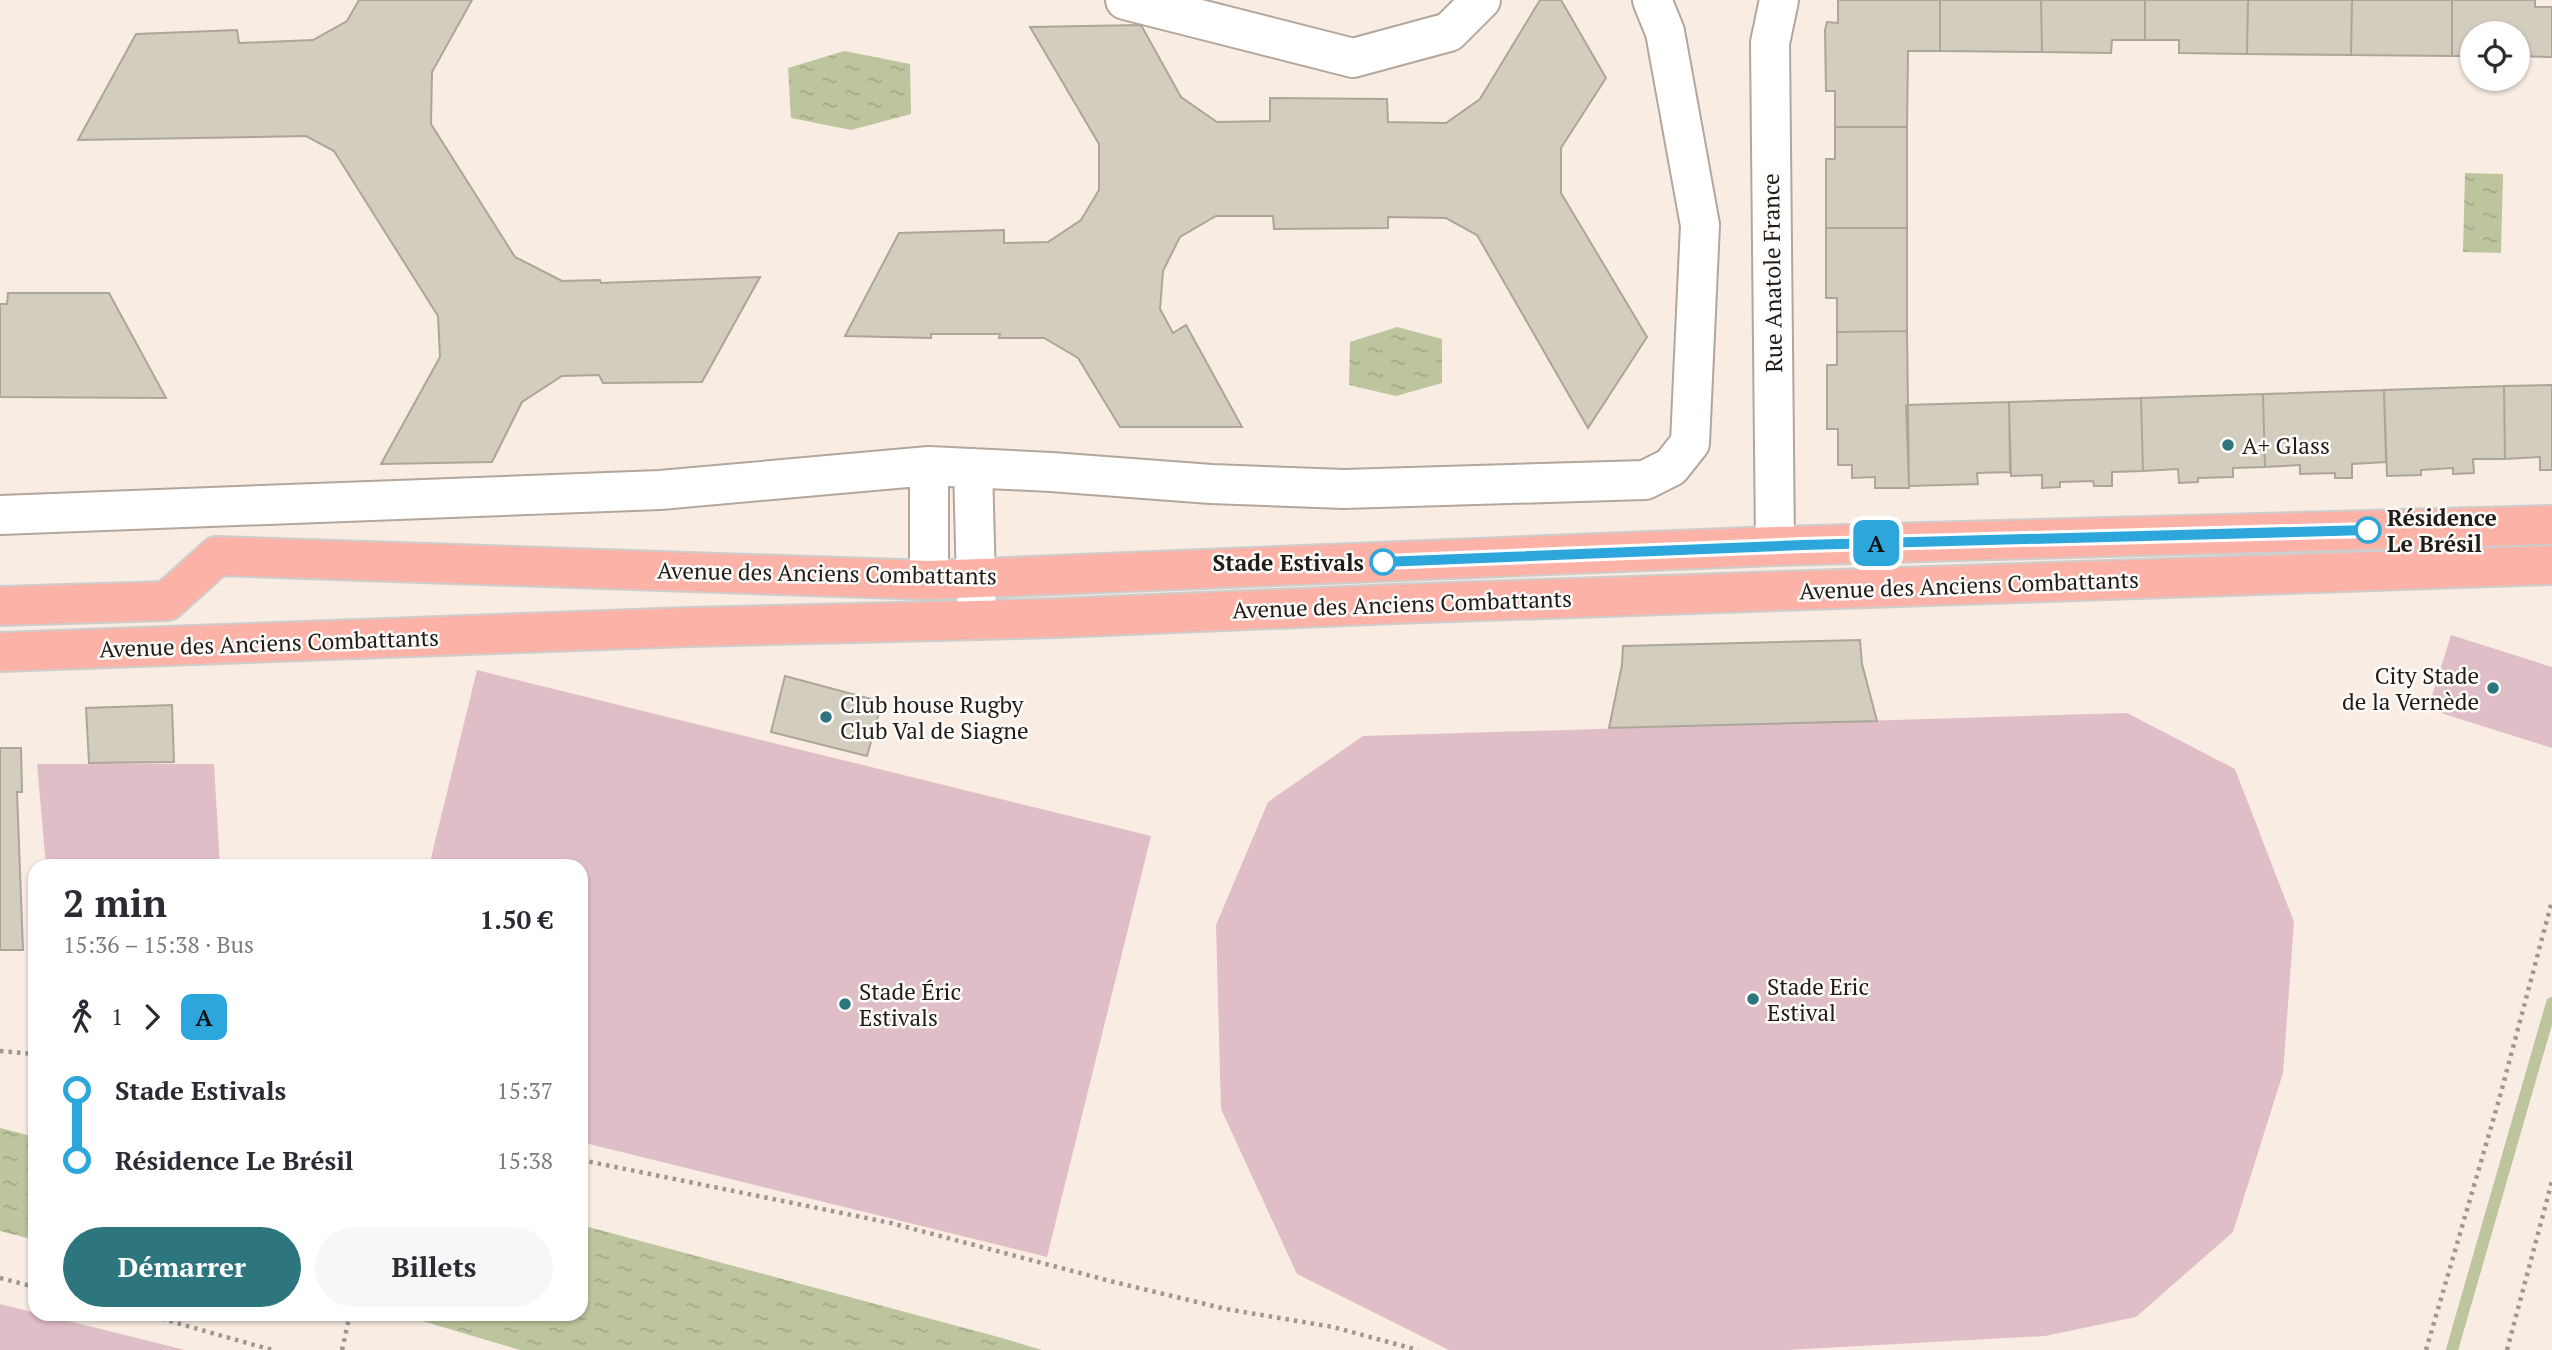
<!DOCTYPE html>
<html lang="fr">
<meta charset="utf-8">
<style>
body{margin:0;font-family:"PT Serif",serif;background:#f7f7f7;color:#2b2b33;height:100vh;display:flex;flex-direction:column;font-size:26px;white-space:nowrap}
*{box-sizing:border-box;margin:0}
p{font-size:23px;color:#7c7c81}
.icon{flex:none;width:38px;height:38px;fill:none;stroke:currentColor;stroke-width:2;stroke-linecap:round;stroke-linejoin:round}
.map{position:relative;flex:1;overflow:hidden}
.panel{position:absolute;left:28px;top:859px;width:560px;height:462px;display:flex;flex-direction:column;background:#fff;border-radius:21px;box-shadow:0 2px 5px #0004}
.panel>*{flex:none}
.badge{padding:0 14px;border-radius:10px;font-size:24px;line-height:46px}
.buttons{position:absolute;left:2460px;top:21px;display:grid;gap:14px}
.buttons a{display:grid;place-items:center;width:70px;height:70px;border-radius:50%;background:#fff;box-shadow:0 2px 5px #0004;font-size:35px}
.map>.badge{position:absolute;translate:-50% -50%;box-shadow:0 0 0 4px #fff}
.legs{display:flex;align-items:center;gap:10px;height:77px;padding:0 35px;font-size:23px}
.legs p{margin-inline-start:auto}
.head{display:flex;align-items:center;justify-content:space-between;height:119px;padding:0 35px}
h1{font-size:38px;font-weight:700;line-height:52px}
.action{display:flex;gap:14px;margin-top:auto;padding:14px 35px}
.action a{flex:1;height:80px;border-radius:42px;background:#2d767e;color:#fff;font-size:28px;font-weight:700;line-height:80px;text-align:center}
.action a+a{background:#f7f7f7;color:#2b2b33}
ul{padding:0 35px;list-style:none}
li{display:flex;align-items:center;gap:24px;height:70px;font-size:26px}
li i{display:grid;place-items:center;width:10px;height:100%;margin:0 9px;background:currentColor}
li i::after{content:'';width:18px;height:18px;margin:-9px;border:5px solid;border-radius:50%;background:#fff}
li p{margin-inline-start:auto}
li:first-child i{background:linear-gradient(#0000 50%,currentColor 0)}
li:last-child i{background:linear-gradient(currentColor 50%,#0000 0)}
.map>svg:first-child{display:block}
</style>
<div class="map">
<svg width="2552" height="1350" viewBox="0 0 2552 1350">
<defs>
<pattern id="water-ripples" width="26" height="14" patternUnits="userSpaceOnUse" patternTransform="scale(1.75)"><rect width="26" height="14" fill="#bdc59e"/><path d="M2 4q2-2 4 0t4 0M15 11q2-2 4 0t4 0" fill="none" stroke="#a2a987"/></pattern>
</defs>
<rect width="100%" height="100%" fill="#f9ece2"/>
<path fill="#e0bec7" d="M2451,635L2552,667V748L2428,709Z
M477,670L1151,836L1047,1257L581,1142V866H429Z
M2127,713L2235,769L2294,922L2283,1073L2233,1232L2136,1317L2045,1336L1787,1350H1449L1297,1274L1221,1109L1216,925L1268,802L1363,736Z
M37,764H214L220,866H46Z
M0,1304L185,1350H0Z"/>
<path fill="url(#water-ripples)" d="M844,51L910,64L911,114L851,130L791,118L788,68Z
M2465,173L2503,174L2501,253L2463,252Z
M1397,327L1442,339V383L1396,396L1349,385L1350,342Z
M0,1128L35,1137V1240L0,1231Z
M581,1225L1002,1338L1042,1350H520L412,1318L391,1314H581Z"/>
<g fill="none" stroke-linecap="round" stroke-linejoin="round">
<path stroke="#bdc59e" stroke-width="12" d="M2452,1350L2552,1003"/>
</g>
<path fill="#d3cdbf" stroke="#aba699" stroke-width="2" d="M359,0H472L432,72L431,124L515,257L562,281L600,280L601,283L760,277L702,382L603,383L599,375L562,376L522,402L492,462L381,464L440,357L438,316L334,151L306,136L78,140L136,34L237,30L239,43L313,40L347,21Z
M1540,0H1561L1606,78L1561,148V193L1647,337L1588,428L1477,235L1446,218L1388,217V228L1274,229L1273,216H1216L1180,237L1163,271L1160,309L1173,333L1186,325L1242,427H1120L1078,358L1044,338H999L1000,334H931V338L845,336L899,233L1004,230V243L1048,242L1081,220L1099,190V144L1030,27L1141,25L1181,97L1217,122L1270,121V98L1387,99L1388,122L1446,123L1480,99Z
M1838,0H1940V51H1908L1907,127H1835V91H1826L1825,30L1827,22L1838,23Z
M1940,0H2041L2042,52L1940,51Z
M2041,0H2145V40H2112L2111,53L2042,52Z
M2145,0H2248L2247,54L2179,53V40H2145Z
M2248,0H2352L2351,55L2247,54Z
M2352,0H2452V56L2351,55Z
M2452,0H2535V7H2552V57L2518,56V33H2473V56H2452Z
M1835,127H1907V228H1826V159H1835Z
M1826,228H1907V331L1837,332V298H1826Z
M8,293H109L166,398L0,397V304H7Z
M1907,331L1909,488H1875V477L1852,478V465H1838V429H1827V365H1837V332Z
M2552,385V470H2540V457L2505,459L2504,386Z
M2504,386L2505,459H2473L2474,473L2453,474V468L2421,470V475L2387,476L2384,390Z
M2384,390L2386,462L2352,464V478H2335V473L2300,474V465L2265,467L2263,394Z
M2263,394L2265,467L2233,468V477L2198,478V482L2179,483L2178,469L2143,471L2141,398Z
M2141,398L2143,471L2112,472V486H2094L2093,481L2060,482V487L2042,488V475L2011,476L2009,402Z
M2009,402L2010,472L1977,473L1978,484L1909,486L1906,405Z
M1860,640L1862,664L1877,721L1609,728L1622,665L1623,646Z
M785,676L882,702L867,756L771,732Z
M172,705L174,762L89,763L86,708Z
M0,748H21L22,792H17L23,950H0Z"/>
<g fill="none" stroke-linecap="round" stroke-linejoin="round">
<g stroke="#b2a69d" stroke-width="42">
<path id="minor" d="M1125,0L1353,58L1449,32L1481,0
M929,466V580
M973,468L977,620
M0,515L660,490L929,466L1051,472L1211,484L1344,489L1645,480L1671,467L1690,443L1700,225L1665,32L1652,0
M1775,546L1770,43L1779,0"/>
</g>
<g stroke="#cecdcc" stroke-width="42">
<path id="major" d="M0,606L167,601L217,556L929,580L1775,546L2552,525
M0,652L688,627L1057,618L1394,604L2552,565"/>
</g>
<path stroke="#a0978f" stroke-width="4.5" stroke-dasharray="3.5 5" stroke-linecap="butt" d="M0,1051L35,1054
M581,1160L891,1223L1114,1282L1226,1309L1333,1327L1418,1350
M0,1278L35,1287
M145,1314L272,1350
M342,1350L350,1314
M2426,1350L2499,1100L2552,901
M2507,1350L2552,1181"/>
<use href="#minor" stroke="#fff" stroke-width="38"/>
<use href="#major" stroke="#fcb2a7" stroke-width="38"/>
</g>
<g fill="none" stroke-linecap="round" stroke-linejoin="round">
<g stroke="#fff" stroke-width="16">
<path id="line-1" d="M1383,562L1803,545L2368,530"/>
</g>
<use href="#line-1" stroke="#2da7db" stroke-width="10"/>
</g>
<g fill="#2d767e" stroke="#fefbf9" stroke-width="2.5">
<circle cx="2228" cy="445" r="7"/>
<circle cx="2493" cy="688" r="7"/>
<circle cx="826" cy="717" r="7"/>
<circle cx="1753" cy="999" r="7"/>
<circle cx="845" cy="1004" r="7"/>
</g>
<g fill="#fff" stroke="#2da7db" stroke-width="3.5">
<circle cx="2368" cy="530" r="12"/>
<circle cx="1383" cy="562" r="12"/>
</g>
<g text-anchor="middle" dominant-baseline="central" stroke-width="5" stroke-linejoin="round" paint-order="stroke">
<g font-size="23" fill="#201c18" stroke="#fefbf9">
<text transform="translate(1772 273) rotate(-91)">Rue Anatole France</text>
<text transform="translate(827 573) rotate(1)">Avenue des Anciens Combattants</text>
<text transform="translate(1969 585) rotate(-2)">Avenue des Anciens Combattants</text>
<text transform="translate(1402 604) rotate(-2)">Avenue des Anciens Combattants</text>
<text transform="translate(269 643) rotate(-2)">Avenue des Anciens Combattants</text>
</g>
<g font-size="23" fill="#201c18" stroke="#fefbf9" text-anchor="start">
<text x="2242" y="445">A+ Glass</text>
<text x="2479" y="675" text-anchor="end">City Stade<tspan x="2479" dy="26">de la Vernède</tspan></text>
<text x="840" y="704">Club house Rugby<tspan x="840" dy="26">Club Val de Siagne</tspan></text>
<text x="1767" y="986">Stade Eric<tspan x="1767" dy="26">Estival</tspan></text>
<text x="859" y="991">Stade Éric<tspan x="859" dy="26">Estivals</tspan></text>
</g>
<g font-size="23" font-weight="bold" fill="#201c18" stroke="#fefbf9" text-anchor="start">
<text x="2387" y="517">Résidence<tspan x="2387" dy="26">Le Brésil</tspan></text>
<text x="1364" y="562" text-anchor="end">Stade Estivals</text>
</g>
</g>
</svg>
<div class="buttons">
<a><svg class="icon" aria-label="locate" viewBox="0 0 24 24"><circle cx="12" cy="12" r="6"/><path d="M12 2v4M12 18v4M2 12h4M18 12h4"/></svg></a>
</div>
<b class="badge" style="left:1876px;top:543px;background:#2da7db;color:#111">A</b>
<section class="panel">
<div class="head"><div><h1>2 min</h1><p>15:36 – 15:38 · Bus</p></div><b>1.50 €</b></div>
<div class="legs"><svg class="icon" aria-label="walk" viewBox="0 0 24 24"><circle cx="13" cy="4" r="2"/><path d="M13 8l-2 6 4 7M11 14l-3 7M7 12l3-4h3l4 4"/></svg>1<svg class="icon" aria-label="forward" viewBox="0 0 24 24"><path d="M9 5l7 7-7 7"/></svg><b class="badge" style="background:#2da7db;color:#111">A</b></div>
<ul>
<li><i style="color:#2da7db"></i><b>Stade Estivals</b><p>15:37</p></li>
<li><i style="color:#2da7db"></i><b>Résidence Le Brésil</b><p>15:38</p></li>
</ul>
<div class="action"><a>Démarrer</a><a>Billets</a></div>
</section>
</div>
